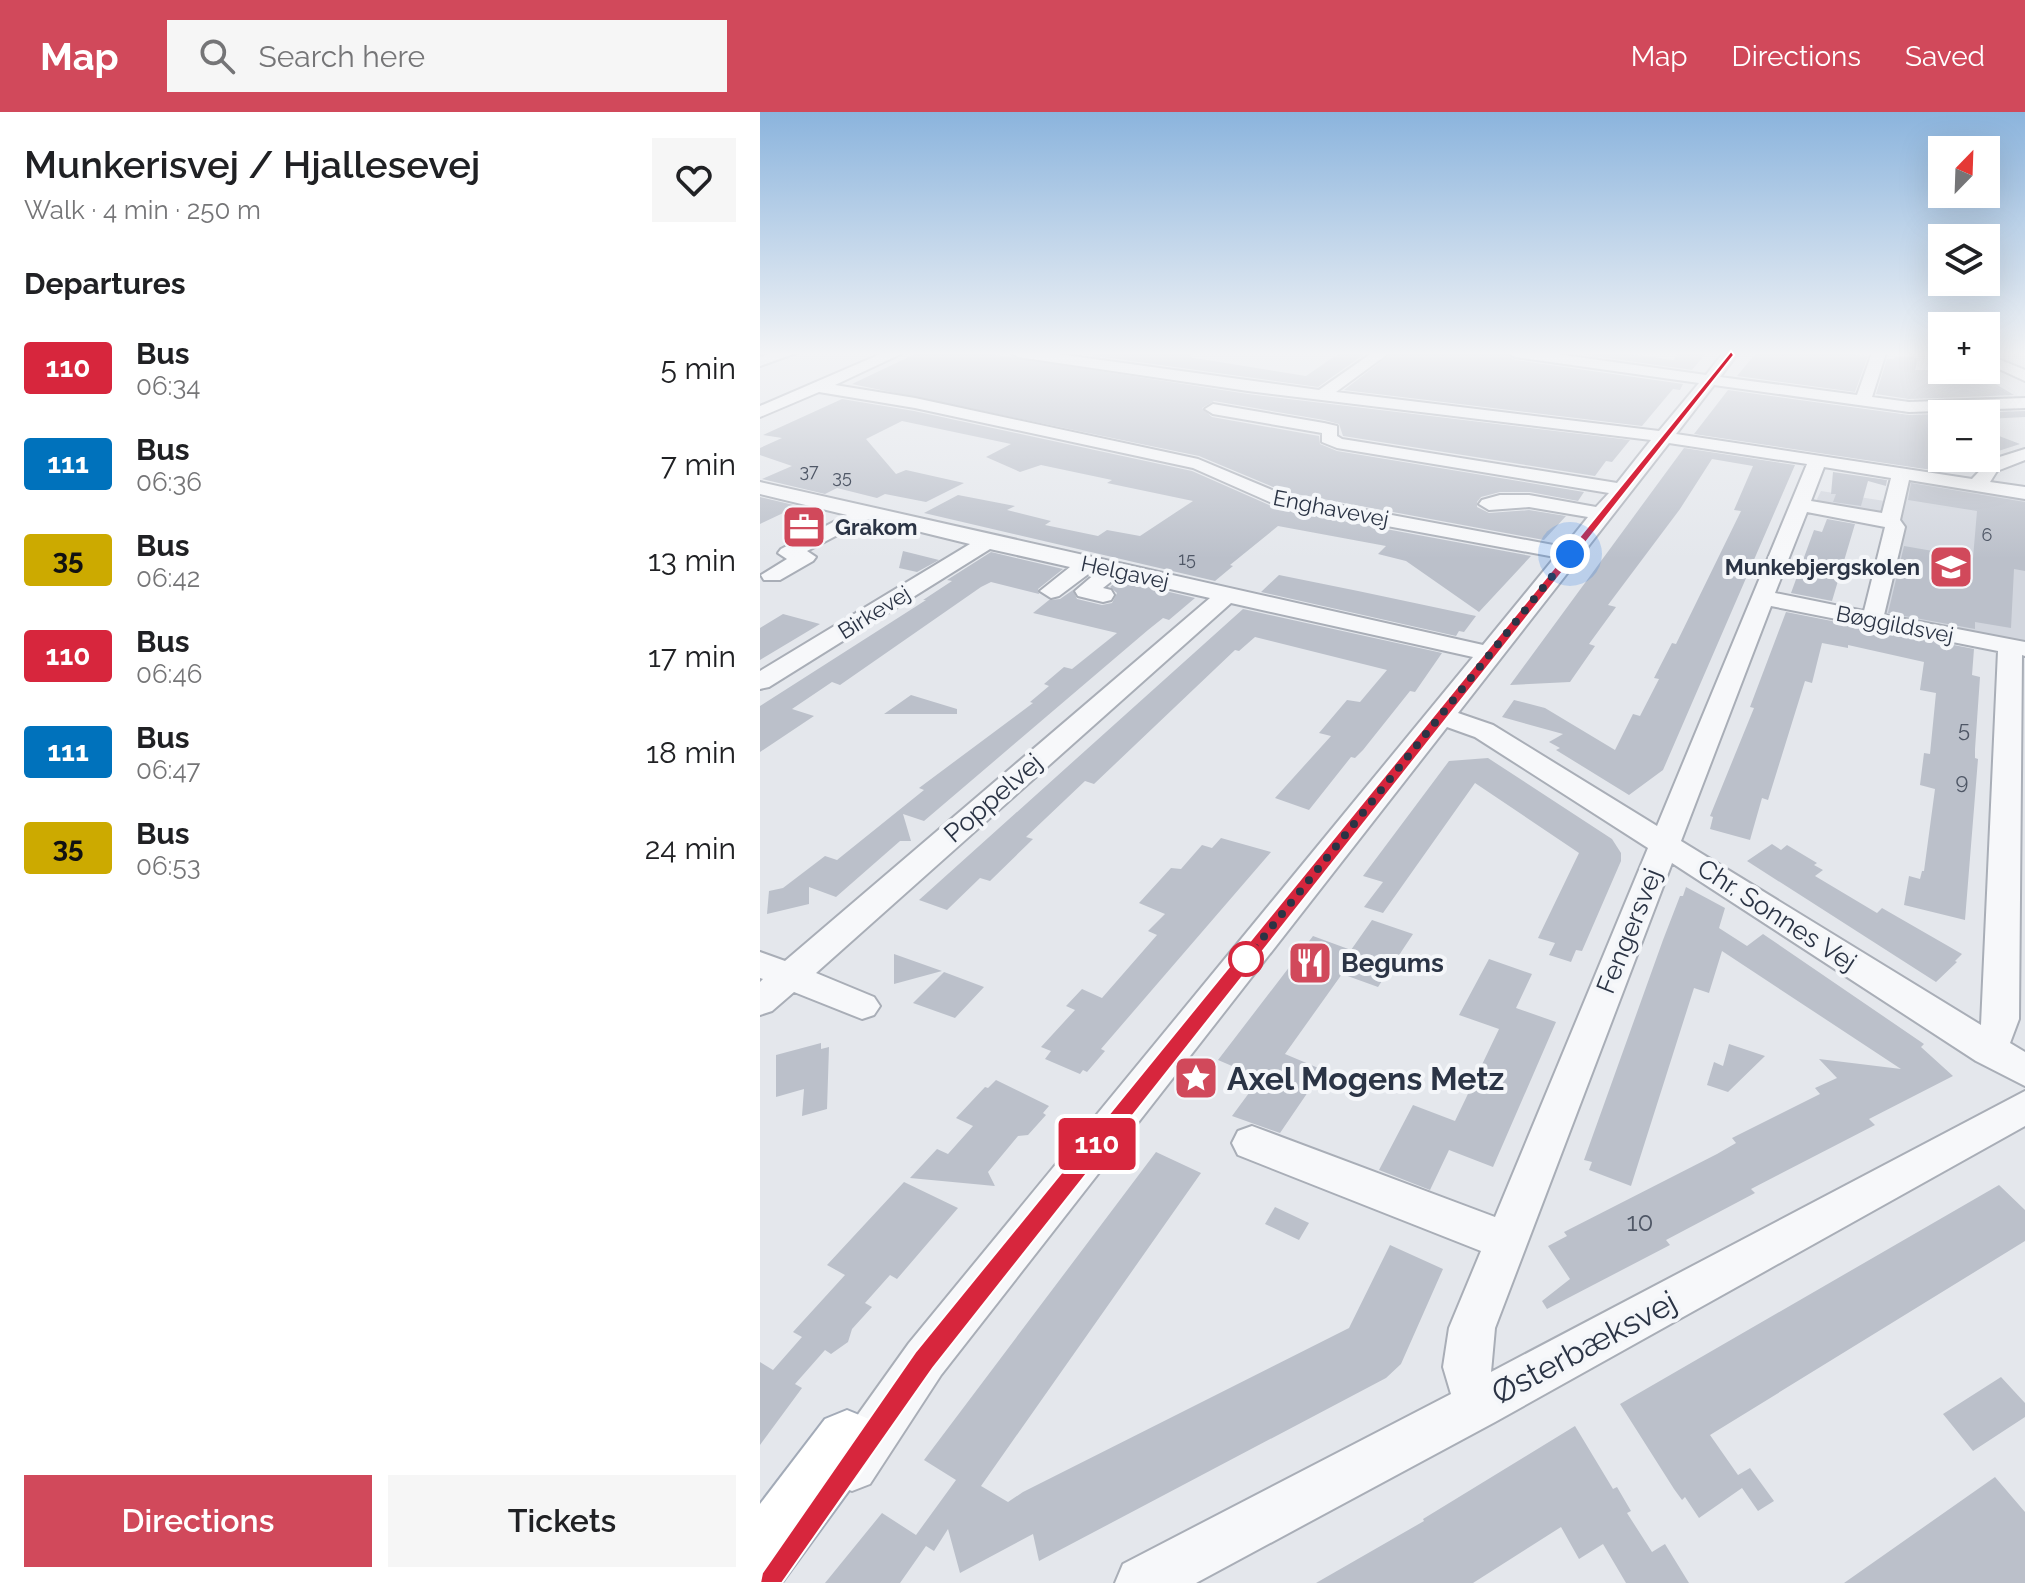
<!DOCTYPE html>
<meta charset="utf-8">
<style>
body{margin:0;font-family:Raleway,sans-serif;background:#f6f6f6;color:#202124;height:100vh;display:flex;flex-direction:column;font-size:30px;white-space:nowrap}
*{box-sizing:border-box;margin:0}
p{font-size:26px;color:#757577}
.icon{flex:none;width:44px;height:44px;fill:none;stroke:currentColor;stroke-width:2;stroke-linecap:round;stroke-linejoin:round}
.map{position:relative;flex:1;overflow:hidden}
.side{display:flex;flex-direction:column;background:#fff;width:760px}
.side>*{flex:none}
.badge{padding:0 16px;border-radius:6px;font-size:28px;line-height:52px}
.needle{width:52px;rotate:23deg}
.controls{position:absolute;left:1168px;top:24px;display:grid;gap:16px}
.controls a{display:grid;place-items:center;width:72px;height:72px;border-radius:0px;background:#fff;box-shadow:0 8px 32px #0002;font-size:40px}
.you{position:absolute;width:40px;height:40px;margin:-20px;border:6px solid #fff;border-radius:50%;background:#1a73e8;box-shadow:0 0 0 12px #1a73e833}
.map>.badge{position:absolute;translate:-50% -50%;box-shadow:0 0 0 4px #fff}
h2{padding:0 24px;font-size:30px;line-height:72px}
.round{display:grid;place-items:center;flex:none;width:84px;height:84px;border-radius:0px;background:#f6f6f6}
.headline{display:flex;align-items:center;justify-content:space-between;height:136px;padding:0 24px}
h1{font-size:38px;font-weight:600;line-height:60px}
.cta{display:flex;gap:16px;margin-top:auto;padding:16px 24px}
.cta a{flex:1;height:92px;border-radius:0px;background:#d1495b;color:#fff;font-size:32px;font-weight:600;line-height:92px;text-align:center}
.cta a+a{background:#f6f6f6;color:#202124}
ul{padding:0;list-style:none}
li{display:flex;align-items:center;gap:24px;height:96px;padding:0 24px}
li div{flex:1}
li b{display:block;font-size:30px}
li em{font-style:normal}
li .badge{min-width:88px;font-weight:700;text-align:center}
header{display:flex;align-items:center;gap:48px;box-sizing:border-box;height:112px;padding:0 40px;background:#d1495b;color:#fff}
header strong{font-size:38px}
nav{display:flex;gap:44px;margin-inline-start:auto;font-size:28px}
.search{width:560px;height:72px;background:#f6f6f6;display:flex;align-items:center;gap:20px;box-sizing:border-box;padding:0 28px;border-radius:0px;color:#757577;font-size:30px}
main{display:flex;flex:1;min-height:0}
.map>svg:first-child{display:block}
</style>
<header>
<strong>Map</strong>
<div class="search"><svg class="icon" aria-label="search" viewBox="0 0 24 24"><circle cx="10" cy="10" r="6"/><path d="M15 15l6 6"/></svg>Search here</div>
<nav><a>Map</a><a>Directions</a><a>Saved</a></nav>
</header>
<main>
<section class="side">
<div class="headline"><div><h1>Munkerisvej / Hjallesevej</h1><p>Walk · 4 min · 250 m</p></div><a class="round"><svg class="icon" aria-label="heart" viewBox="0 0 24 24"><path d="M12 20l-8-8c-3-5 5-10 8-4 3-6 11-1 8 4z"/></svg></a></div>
<h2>Departures</h2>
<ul>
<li><span class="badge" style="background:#d7263d;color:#fff">110</span><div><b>Bus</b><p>06:34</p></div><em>5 min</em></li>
<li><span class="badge" style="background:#0072bc;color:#fff">111</span><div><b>Bus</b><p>06:36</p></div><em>7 min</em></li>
<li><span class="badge" style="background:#ca0;color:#111">35</span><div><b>Bus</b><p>06:42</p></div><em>13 min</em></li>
<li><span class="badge" style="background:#d7263d;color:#fff">110</span><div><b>Bus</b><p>06:46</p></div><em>17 min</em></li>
<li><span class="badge" style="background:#0072bc;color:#fff">111</span><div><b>Bus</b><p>06:47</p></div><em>18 min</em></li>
<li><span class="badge" style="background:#ca0;color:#111">35</span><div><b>Bus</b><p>06:53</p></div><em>24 min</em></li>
</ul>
<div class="cta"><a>Directions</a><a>Tickets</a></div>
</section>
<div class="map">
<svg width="1265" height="1471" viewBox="0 0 1265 1471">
<rect width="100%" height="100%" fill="#e4e7ec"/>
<path fill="#d2d6de" d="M1137,366L1265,386V529L1107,501L1126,410L1052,397L1061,379L1131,390Z"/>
<path fill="#bbc0ca" d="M157,241H224L488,282L870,328L852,350L846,349L835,364L583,324L579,312L564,308L454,289L442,296L452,305L559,324L560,332L577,339L824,380L818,389L770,380H740L721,385L717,390V395L729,401L769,398L806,404L784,428L525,380L439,344L92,272Z
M314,241H435L428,245L546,264L578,242L606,241L558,275Z
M632,241H745L755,248L923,272L920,278L913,277L882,314L584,278Z
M812,241H864L913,248L918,241H946L932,258Z
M996,241H1084L1108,244L1095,280L977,264Z
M1135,244L1158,246L1155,258H1212L1254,283L1149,287L1116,282L1127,247H1134Z
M968,278L1149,303L1265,299V305L1226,307V302H1182V346H1217L1178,359L934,322Z
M82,287L154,299L432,359L518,397L771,444L719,500L646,449L618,442L626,434L518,414L470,453L473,454L455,469L164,401L198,383L255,394L247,398L291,409L285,413L338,424L347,418L380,424L433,389L347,371L352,368L281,353L260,360L226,345L251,332L142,309L106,327L136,362L146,358L204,371L166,390L125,382L117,386L77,376L65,382L2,367L32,354L0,343V336L22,326L3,323Z
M1226,319L1260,332L1226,343Z
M924,336L1035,353L903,658L869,683L796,638L800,636L789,630L803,622L742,605L754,588L785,596L855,638L873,602L880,604L899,567L894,566L912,531L916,532L981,399L974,398L993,354L952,347L920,397L848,493L856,495L829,532L835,534L810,570L750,573Z
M1073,360L1127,368L1126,374L1108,369L1101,394L1073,390L1076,382H1071Z
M1151,371L1265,390V459L1254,457L1251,516L1215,510V517L1128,501L1144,434L1213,446L1217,399L1148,388Z
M0,385L38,394L0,412Z
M1067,407L1095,412L1072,489L1031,481L1054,418L1062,420Z
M143,439L179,448L157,460L139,456Z
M231,440L303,457L278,477L279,482L231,470L221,475L80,573L72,570L32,597L54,604L0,640V594L166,488H163L192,469L187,468Z
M519,463L598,479L716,504L704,520L699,519L696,524L501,480Z
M358,468L435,486L409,508L403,506L388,518L164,709L143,702L151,729H140L76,785L49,775V792L7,802L9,779L23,776L65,744L77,748L164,678L159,676L273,591L270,590L289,574L284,572L304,555L312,557L357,521L273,501L289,488L300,487L313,478L317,487L342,493L352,491L357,481L350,475Z
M483,497L682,541L655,580L650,579L603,638L595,646L591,645L549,698L515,686L571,624L559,621L587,588L600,590L627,558L495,525L479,539L475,538L334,672L325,669L266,725L273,727L230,769L220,766L187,798L159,788Z
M1026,500L1214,537L1212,563L1220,565L1215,637V646L1218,647L1205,808L1144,793L1149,764L1160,767L1162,759H1164L1175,677L1160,673L1164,641L1170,642L1176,581L1160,578L1164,550L1088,533V536L1062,531L1052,571L1045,569L1008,688L1002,686L990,728L950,717L953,705L950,704L994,596L990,595Z
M23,502L60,512L0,548V516Z
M151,583L197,597V602H124Z
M728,646L852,727L861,741V749L822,839L816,838L811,850L789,843L795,831L778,826L819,741L715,671L623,801L604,795L623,770L603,764L689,649Z
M461,726L511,740L341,937L345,939L327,960L323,958L320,962L285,947L291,939L281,935L315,898L306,894L322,877L342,886L397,823L388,819L405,802L379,791L411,756L421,757L442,733L452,736Z
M1012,732L1021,738L1027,733L1057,751L1054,753L1063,758L1055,764L1117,801L1122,796L1202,842L1195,849L1197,850L1176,870L987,749Z
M926,775L965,796L959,816L987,834L1003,822L1164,932L1161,935L1193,964L1109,1007L1115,1013L991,1077L995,1081L906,1128L910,1133L787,1197L782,1189L810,1167L788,1134L807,1124L804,1120L957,1042L976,1031L972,1026L1060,982L1055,976L1077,966L1059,947L1141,957L962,839L949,881L934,876L871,1074L829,1058L832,1050L824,1048L903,828L920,784H923Z
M612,808L653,822L618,875L582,862L525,942L563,958L520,1021L472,1004L500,966L458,948L553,824L591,838Z
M134,842L182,859L134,872Z
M729,847L772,862L756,896L796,910L733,1055L689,1038L670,1078L619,1058L653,993L695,1009L739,917L699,903Z
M184,860L224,875L195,906L153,891Z
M61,931V937L69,935L67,997L42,1004L44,977L16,985V943Z
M969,932L1005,944L968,980L947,973L954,950L963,954Z
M236,968L289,994L283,1001L286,1003L268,1023L258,1024L228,1060L235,1074L150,1066L177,1037L188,1042L213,1014L196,1006L225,975L228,976Z
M396,1040L441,1061L221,1374L248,1390L263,1380L589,1216L630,1133L683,1157L641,1252L626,1266L279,1449L273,1422L200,1461L188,1417L174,1439L166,1434L140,1471H65L122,1401L156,1423L196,1368L164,1348Z
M144,1070L198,1096L137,1167L130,1163L105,1191L112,1195L92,1217L88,1230L71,1242L65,1238L35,1272L42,1276L0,1333V1250L13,1258L42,1225L33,1220L85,1163L67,1153Z
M1239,1073L1265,1098V1129L950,1323L978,1363L990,1356L1014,1389L998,1399L982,1376L939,1406L925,1385L922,1388L914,1377L860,1292Z
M515,1095L549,1111L539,1128L505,1112Z
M1241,1265L1265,1291V1305L1213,1339L1183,1302Z
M815,1314L853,1377L857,1375L871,1399L867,1401L892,1440L905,1432L929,1471H866L843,1432L819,1447L801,1415L713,1471H556L664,1409L663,1407Z
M1235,1365L1265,1400V1471H1084Z"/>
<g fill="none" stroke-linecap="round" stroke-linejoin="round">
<g stroke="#a9aeb7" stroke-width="4">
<path id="minor" d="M13,241H36L0,254V245Z
M123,241H143L75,273L155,286L438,347L524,383L804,435L828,405L769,395L729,398L719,392L722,388L740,383H769L836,395L849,381L577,336L562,330V321L453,302L445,297L453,292L564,311L577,314V324L582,327L857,371L891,328L488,279L258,245L251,241H290L559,278L612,241H629L576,280L899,319L939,271L755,245L748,241H789L946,263L963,241H978L960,265L1097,283L1112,241H1126L1112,285L1149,290L1265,286V296L1149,300L954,273L916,322L1212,367L1230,348L1265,337V348L1237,359L1230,370L1265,375V387L1149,368L1140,408L1145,415L1124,503L1265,530V544L1262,543L1259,907L1250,931L1265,940V974L1216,949L912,751L735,1216L731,1260L1265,979V1014L735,1310L436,1471H355L363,1452L691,1282L683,1255L689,1216L721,1139L478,1043L472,1031L478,1019L492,1014L735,1105L888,736L715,625L687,615L181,1263L110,1372L92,1379L74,1372L67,1354L74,1336L149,1231L713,545L471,491L56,861L114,885L120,894L114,903L102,907L34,880L12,899L0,903V870L3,867L0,866V840L25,849L450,486L357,465L343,476L351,478L354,483L351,488L343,490L318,484L315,479L336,461L331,460L299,484L291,486L280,479L310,455L230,437L9,575L0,577V559L210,432L108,407L47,439L56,445L53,449L20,468H4L1,463L27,447L18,441L21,437L87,403L0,382V370L723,533L795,445L519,394L433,356L155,296L59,280L0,305V294ZM909,331L1047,352L897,714L733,613L698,601ZM1064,355L1131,366L1122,401L1051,389ZM1047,400L1125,415L1104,499L1015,481ZM1011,494L1238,539L1221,913L921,729Z
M1226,242L1265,258V269L1226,251Z"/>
</g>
<g stroke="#a3abb8" stroke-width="4">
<path id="major" d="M87,1298L109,1307L118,1329L109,1351L23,1469L0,1471V1392L65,1307Z"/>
</g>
<use href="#minor" fill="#f7f8fa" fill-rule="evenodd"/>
<use href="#major" fill="#fff" fill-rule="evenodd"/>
</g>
<linearGradient id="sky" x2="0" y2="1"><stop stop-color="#8bb4dd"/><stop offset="0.54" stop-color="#f3f4f6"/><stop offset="1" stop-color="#f3f4f6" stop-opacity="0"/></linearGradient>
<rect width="1265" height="447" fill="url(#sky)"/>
<path fill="#d7263d" stroke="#fff" stroke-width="2" d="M971,239L974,243L173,1256L22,1471H0L2,1461L156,1239Z"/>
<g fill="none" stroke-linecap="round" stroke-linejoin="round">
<path stroke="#2b3445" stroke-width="8" stroke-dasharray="0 14.4" d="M486,847L810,442"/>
</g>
<defs>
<g id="office-square" transform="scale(2.3)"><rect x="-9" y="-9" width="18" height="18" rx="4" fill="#d1495b" stroke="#f4f6f9"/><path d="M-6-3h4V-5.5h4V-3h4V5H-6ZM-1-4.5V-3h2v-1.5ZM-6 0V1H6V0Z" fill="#fff"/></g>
<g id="school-square" transform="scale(2.3)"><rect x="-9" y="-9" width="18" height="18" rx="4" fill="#d1495b" stroke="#f4f6f9"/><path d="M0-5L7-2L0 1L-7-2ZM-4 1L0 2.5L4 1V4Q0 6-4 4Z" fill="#fff"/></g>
<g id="restaurant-square" transform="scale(2.3)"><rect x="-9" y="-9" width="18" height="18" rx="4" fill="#d1495b" stroke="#f4f6f9"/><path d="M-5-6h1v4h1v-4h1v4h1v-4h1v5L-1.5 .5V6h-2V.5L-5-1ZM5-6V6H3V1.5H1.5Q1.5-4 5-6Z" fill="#fff"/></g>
<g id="sight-square" transform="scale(2.3)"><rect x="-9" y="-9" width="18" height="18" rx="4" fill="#d1495b" stroke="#f4f6f9"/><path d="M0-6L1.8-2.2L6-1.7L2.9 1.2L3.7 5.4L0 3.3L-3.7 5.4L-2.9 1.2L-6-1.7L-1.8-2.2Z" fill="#fff"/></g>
</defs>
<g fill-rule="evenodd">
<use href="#office-square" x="44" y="415"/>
<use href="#school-square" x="1191" y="455"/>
<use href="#restaurant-square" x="550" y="851"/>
<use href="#sight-square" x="436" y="966"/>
</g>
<circle fill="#fff" stroke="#d7263d" stroke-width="4" cx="486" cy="847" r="16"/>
<g text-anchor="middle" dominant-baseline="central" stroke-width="8" stroke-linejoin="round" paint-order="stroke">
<g font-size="18" fill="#4f5766">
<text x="49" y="358">37</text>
<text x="82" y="364">35</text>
<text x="1227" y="422">6</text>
<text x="427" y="446">15</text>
</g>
<g font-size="22" fill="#2b3445" stroke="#f4f6f9">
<text transform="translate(571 396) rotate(11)">Enghavevej</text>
<text transform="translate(365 460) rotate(12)">Helgavej</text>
<text transform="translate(114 500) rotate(-32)">Birkevej</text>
<text transform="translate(1135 512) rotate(11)">Bøggildsvej</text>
</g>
<g font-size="22" font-weight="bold" fill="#2b3445" stroke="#f4f6f9" text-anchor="start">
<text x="75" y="415">Grakom</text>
<text x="1160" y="455" text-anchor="end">Munkebjergskolen</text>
</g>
<g font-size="22" fill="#4f5766">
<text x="1204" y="617">5</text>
<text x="1202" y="669">9</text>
</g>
<g font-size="26" fill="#2b3445" stroke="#f4f6f9">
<text transform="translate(233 686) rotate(-41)">Poppelvej</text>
<text transform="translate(1017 803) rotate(33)">Chr. Sonnes Vej</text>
<text transform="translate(869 819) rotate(-68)">Fengersvej</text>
</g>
<g font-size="26" font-weight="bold" fill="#2b3445" stroke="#f4f6f9" text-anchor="start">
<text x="581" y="851">Begums</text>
</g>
<g font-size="26" fill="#4f5766">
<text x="880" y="1110">10</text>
</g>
<g font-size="32" font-weight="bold" fill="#2b3445" stroke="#f4f6f9" text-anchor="start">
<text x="467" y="966">Axel Mogens Metz</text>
</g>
<g font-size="32" fill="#2b3445" stroke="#f4f6f9">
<text transform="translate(824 1235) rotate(-28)">Østerbæksvej</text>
</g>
</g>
</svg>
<div class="controls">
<a><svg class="needle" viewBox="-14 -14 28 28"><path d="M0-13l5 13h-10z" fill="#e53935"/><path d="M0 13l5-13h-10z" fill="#757577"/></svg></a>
<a><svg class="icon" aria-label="layers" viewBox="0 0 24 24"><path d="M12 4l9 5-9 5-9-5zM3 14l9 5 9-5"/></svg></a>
<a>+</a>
<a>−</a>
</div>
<div class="you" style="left:810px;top:442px"></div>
<b class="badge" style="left:337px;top:1032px;background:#d7263d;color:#fff">110</b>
</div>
</main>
